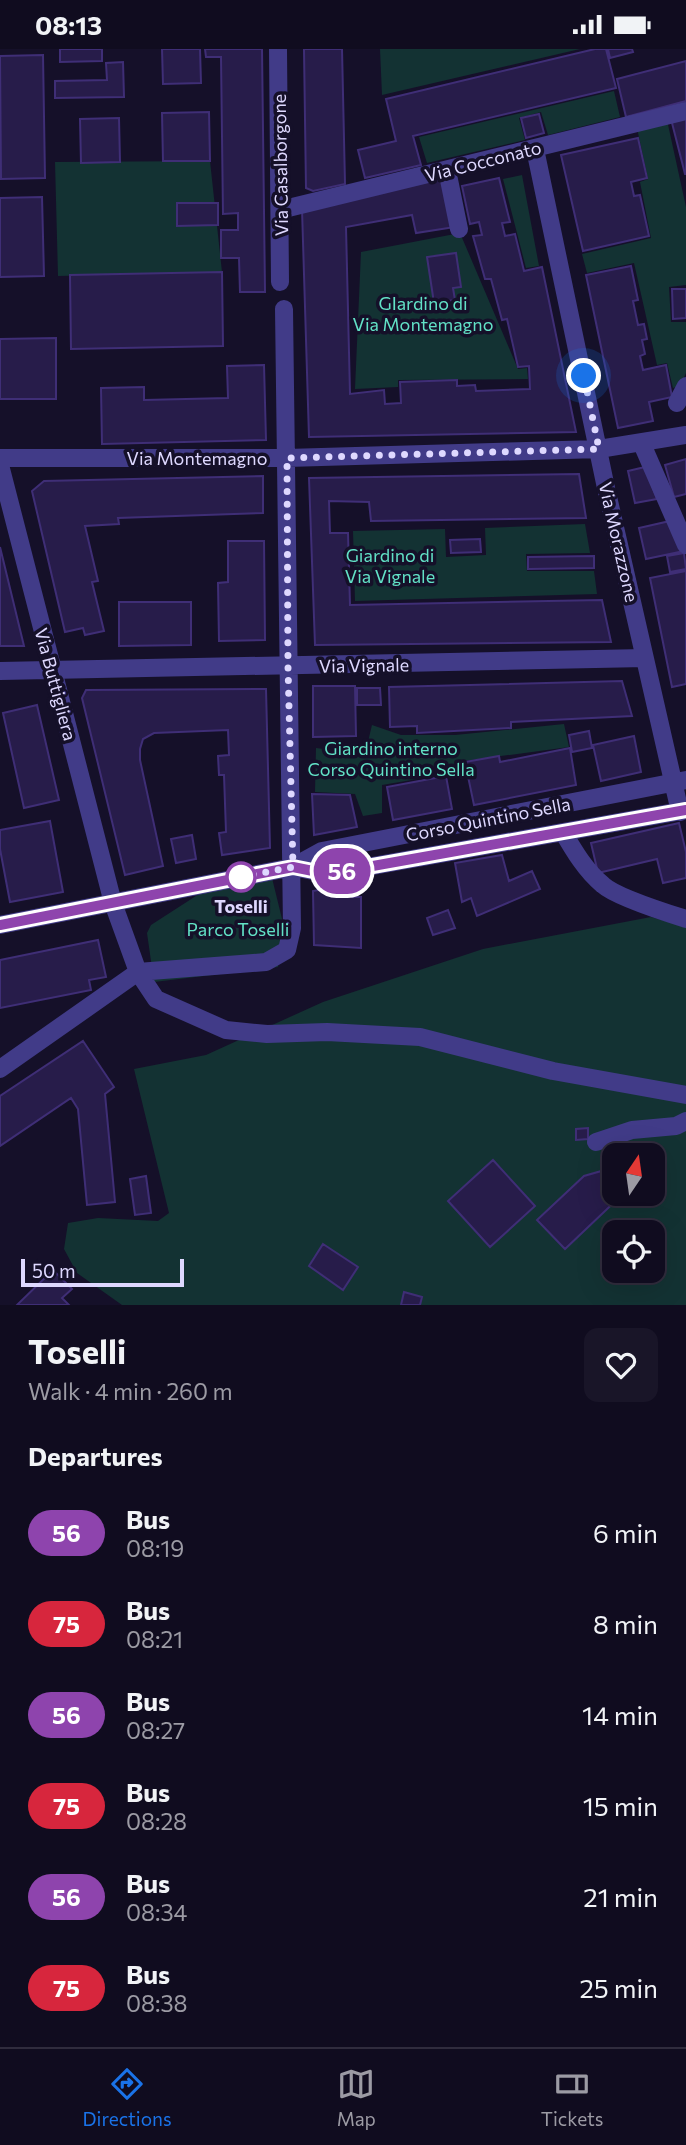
<!DOCTYPE html>
<meta charset="utf-8">
<style>
body{margin:0;font-family:Commissioner,sans-serif;background:#191528;color:#f1f3f6;height:100vh;display:flex;flex-direction:column;font-size:26px;white-space:nowrap}
*{box-sizing:border-box;margin:0}
p{font-size:23px;color:#9c9ba4}
.icon{flex:none;width:38px;height:38px;fill:none;stroke:currentColor;stroke-width:2;stroke-linecap:round;stroke-linejoin:round}
.map{position:relative;height:1256px;overflow:hidden}
.details{display:flex;flex-direction:column;background:#100c1f;flex:1}
.details>*{flex:none}
.badge{padding:0 14px;border-radius:23px;font-size:24px;line-height:46px}
.needle{width:46px;rotate:13deg}
.controls{position:absolute;left:602px;top:1094px;display:grid;gap:14px}
.controls a{display:grid;place-items:center;width:63px;height:63px;border-radius:14px;background:#100c1f;box-shadow:0 7px 28px #0002,0 0 0 2px #302c3d;font-size:35px}
.scale{position:absolute;left:21px;bottom:18px;width:163px;box-sizing:border-box;padding-left:7px;border:4px solid #ded8ff;border-top:0;font-size:19px;line-height:24px;white-space:nowrap;color:#ded8ff;-webkit-text-stroke:5px #151029;paint-order:stroke}
.you{position:absolute;width:35px;height:35px;margin:-18px;border:5px solid #fff;border-radius:50%;background:#1a73e8;box-shadow:0 0 0 10px #1a73e833}
.map>.badge{position:absolute;translate:-50% -50%;box-shadow:0 0 0 4px #fff}
h2{padding:0 28px;font-size:26px;line-height:63px}
.round{display:grid;place-items:center;flex:none;width:74px;height:74px;border-radius:14px;background:#191528}
.overview{display:flex;align-items:center;justify-content:space-between;height:119px;padding:0 28px}
h1{font-size:33px;font-weight:700;line-height:52px}
ul{padding:0;list-style:none}
li{display:flex;align-items:center;gap:21px;height:91px;padding:0 28px}
li div{flex:1}
li b{display:block;font-size:26px}
li em{font-style:normal}
li .badge{min-width:77px;font-weight:700;text-align:center}
.status{display:flex;justify-content:space-between;align-items:center;height:49px;padding:0 35px;background:#100c1f;direction:ltr}
.status svg{height:19px;fill:currentColor}
.tabs{display:flex;justify-content:space-around;align-items:center;height:98px;border-top:2px solid #302c3d;background:#100c1f;font-size:19px;color:#9c9ba4}
.tabs a{display:grid;justify-items:center;gap:4px}
.tabs .on{color:#1a73e8}
.map>svg:first-child{display:block}
</style>
<div class="status"><b>08:13</b><svg viewBox="0 0 49 12"><path d="M0 12V9h3v3zM5 12V6h3v6zM10 12V3h3v9zM15 12V0h3v12zM26 1h20v11H26zM47 4h2v5h-2z"/></svg></div>
<div class="map">
<svg width="686" height="1256" viewBox="0 0 686 1256">
<rect width="100%" height="100%" fill="#151029"/>
<path fill="#133233" fill-rule="evenodd" d="M380,0H580L382,46Z
M614,42L620,68L548,86L541,63L519,69L525,91L427,114L419,88Z
M667,71L686,158V236L669,238L671,273H686V324L680,337L673,339L667,314L657,316L634,214L587,224L582,205L651,189L640,133L648,130L637,79Z
M210,112L222,223L58,227L55,113Z
M522,126L539,217L526,219L503,130Z
M460,184L518,320L527,319L528,330L398,331V338L355,340L361,203Z
M585,475L590,504L526,505L527,522H594L597,545L355,552L353,482L445,480L446,508L486,506L485,479Z
M564,675L569,698L464,712L465,722L382,736V764L363,767L355,745L315,743L316,699L365,705L372,676L401,686H455Z
M272,829L284,878L278,918L154,933L147,884L151,876L199,845Z
M651,868L686,878V1256H122L77,1224L64,1200L68,1174L98,1169L158,1172L169,1164L134,1020L206,1006L323,953L483,900ZM614,1106H653V1144H614ZM614,1183H653V1222H614Z"/>
<path fill="#271c4a" stroke="#3f2e76" stroke-width="2" d="M60,0H102V12L60,13Z
M162,0H200L201,34L163,35Z
M205,0H262L265,243H240L239,209H221V181H238V164L223,165L221,8H206Z
M304,0H342L345,135L313,142L306,139Z
M595,0H606L616,39L413,87L421,116L365,129L358,101L396,92L386,50Z
M608,0H632L633,3L610,9Z
M43,6L45,129L1,130L0,7Z
M686,12V52L626,68L617,30Z
M123,13L124,48L55,49V32L107,31L106,14Z
M209,63L210,112H163L162,64Z
M539,65L544,84L526,89L521,69Z
M686,67V125H685L671,70Z
M119,69L120,113L81,114L80,70Z
M638,89L647,129L631,133L634,147L640,146L649,187L583,202L561,106Z
M444,127L455,178L416,184L412,166L346,178L350,345L384,341L385,355L401,354L400,333L457,331V337L475,336L476,342L530,340L529,317L518,318L507,270L502,271L491,230H485L473,187L482,186L479,173L470,175L462,137L499,129L510,173L502,174L505,187L515,185L524,222L542,218L576,383L309,388L302,160Z
M42,148L44,227L0,228V149Z
M177,154H218V176L177,177Z
M456,204L461,238L453,239L455,251L434,254L427,208Z
M631,217L638,251L633,252L638,276L644,275L647,290L642,291L645,305L640,307L643,321L666,316L672,348L649,353L653,372L618,379L586,226Z
M222,223L223,297L71,300L70,226Z
M672,240H686V269L673,270Z
M56,289V350H0V290Z
M264,316L266,391L102,395L101,339L144,338V351L228,349L227,317Z
M686,410V445L674,448L665,416Z
M645,418L657,450L635,454L628,422Z
M579,425L586,469L371,472L369,453L329,452L330,484H348L350,556L602,551L611,593L315,596L309,429Z
M263,427V464L118,469L119,475L85,477L98,532L92,533L104,582L85,586L83,579L65,583L32,442L44,432Z
M670,472L684,502L646,510L639,479Z
M480,490L481,503L451,504L450,491Z
M228,492H264L265,591L219,592L218,534L228,533Z
M0,498L24,597H0Z
M684,504L686,520L670,523L667,507Z
M594,507V519L528,520V508Z
M686,522V635L672,638L650,529Z
M119,553H191V596L119,597Z
M622,632L632,667L511,673V679L417,684V677L390,678L389,638Z
M313,637H355L356,687L313,688Z
M357,639H380L381,656H357Z
M266,640L270,799L222,806L219,784L226,783L224,726H219L218,707L229,706L228,681L154,684L143,690L140,700V711L163,817L125,826L82,649L86,641Z
M37,656L59,751L24,759L3,664Z
M589,682L592,699L572,703L569,686Z
M634,687L641,723L601,732L593,696Z
M570,699L576,736L474,756L465,713L499,707L500,713Z
M446,727L452,760L393,771L387,738Z
M312,745L350,746L357,778L314,786Z
M50,772L63,843L10,853L0,800V781Z
M679,774L686,803V829L663,834L657,810L598,824L591,794Z
M192,786L196,810L176,814L171,790Z
M502,806L509,832L532,822L540,840L477,867L471,849L462,853L455,814Z
M349,835L352,848H361V899L314,896L313,842Z
M448,861L455,879L433,886L427,869Z
M98,891L106,928L89,931L91,941L0,959V911Z
M83,992L114,1038L105,1045L115,1153L87,1156L78,1060L71,1049L0,1097V1047Z
M588,1079V1090L576,1091V1080Z
M493,1111L535,1157L490,1198L448,1152Z
M605,1121L614,1131V1144H624L565,1200L537,1171L584,1127Z
M146,1127L151,1164L135,1166L130,1130Z
M323,1195L358,1218L343,1241L309,1217Z
M53,1221L72,1240L62,1249L69,1256H17Z
M404,1243L422,1248L420,1256H401Z"/>
<g fill="none" stroke-linecap="round" stroke-linejoin="round">
<path stroke="#413b88" stroke-width="18" d="M278,0L280,233
M535,100L606,439L680,763
M447,121L459,180
M280,161L686,62
M677,354L686,337
M642,395L686,496
M0,409H287L599,400L686,386
M0,416L113,854L138,923L156,950L226,981L267,985L327,983L420,988L553,1022L686,1046
M0,622L645,609
M563,783C574,802 586,822 603,836C616,848 667,864 686,870
M293,818L328,825L686,761
M0,876L293,818L322,802L686,731
M138,923L266,913L287,901L292,879L284,260
M0,1020L138,923
M596,1093L632,1081L676,1077L686,1072"/>
</g>
<g fill="none" stroke-linecap="round" stroke-linejoin="round">
<g stroke="#fff" stroke-width="16">
<path id="line" d="M0,876L293,818L328,825L686,761"/>
</g>
<use href="#line" stroke="#8e44ad" stroke-width="10"/>
<path stroke="#ded8ff" stroke-width="7" stroke-dasharray="0 12.6" d="M241,828L293,818L288,618L287,409L599,400L584,327"/>
</g>
<circle fill="#fff" stroke="#8e44ad" stroke-width="3.5" cx="241" cy="828" r="14"/>
<g text-anchor="middle" dominant-baseline="central" stroke-width="7" stroke-linejoin="round" paint-order="stroke">
<g font-size="18" fill="#ded8ff" stroke="#151029">
<text transform="translate(483 112) rotate(-14)">Via Cocconato</text>
<text transform="translate(280 116) rotate(-91)">Via Casalborgone</text>
<text x="197" y="409">Via Montemagno</text>
<text transform="translate(619 493) rotate(77)">Via Morazzone</text>
<text transform="translate(364 616) rotate(-1)">Via Vignale</text>
<text transform="translate(56 635) rotate(75)">Via Buttigliera</text>
<text transform="translate(488 770) rotate(-11)">Corso Quintino Sella</text>
</g>
<g font-size="18" fill="#62e1c6" stroke="#151029">
<text x="423" y="254">GIardino di<tspan x="423" dy="21">Via Montemagno</tspan></text>
<text x="390" y="506">Giardino di<tspan x="390" dy="21">Via Vignale</tspan></text>
<text x="391" y="699">Giardino interno<tspan x="391" dy="21">Corso Quintino Sella</tspan></text>
<text x="238" y="880">Parco Toselli</text>
</g>
<g font-size="18" font-weight="bold" fill="#ded8ff" stroke="#151029">
<text x="241" y="857">Toselli</text>
</g>
</g>
</svg>
<div class="controls">
<a><svg class="needle" viewBox="-14 -14 28 28"><path d="M0-13l5 13h-10z" fill="#e53935"/><path d="M0 13l5-13h-10z" fill="#9c9ba4"/></svg></a>
<a><svg class="icon" aria-label="locate" viewBox="0 0 24 24"><circle cx="12" cy="12" r="6"/><path d="M12 2v4M12 18v4M2 12h4M18 12h4"/></svg></a>
</div>
<div class="scale">50 m</div>
<div class="you" style="left:584px;top:327px"></div>
<b class="badge" style="left:342px;top:822px;background:#8e44ad;color:#fff">56</b>
</div>
<section class="details">
<div class="overview"><div><h1>Toselli</h1><p>Walk · 4 min · 260 m</p></div><a class="round"><svg class="icon" aria-label="heart" viewBox="0 0 24 24"><path d="M12 20l-8-8c-3-5 5-10 8-4 3-6 11-1 8 4z"/></svg></a></div>
<h2>Departures</h2>
<ul>
<li><span class="badge" style="background:#8e44ad;color:#fff">56</span><div><b>Bus</b><p>08:19</p></div><em>6 min</em></li>
<li><span class="badge" style="background:#d7263d;color:#fff">75</span><div><b>Bus</b><p>08:21</p></div><em>8 min</em></li>
<li><span class="badge" style="background:#8e44ad;color:#fff">56</span><div><b>Bus</b><p>08:27</p></div><em>14 min</em></li>
<li><span class="badge" style="background:#d7263d;color:#fff">75</span><div><b>Bus</b><p>08:28</p></div><em>15 min</em></li>
<li><span class="badge" style="background:#8e44ad;color:#fff">56</span><div><b>Bus</b><p>08:34</p></div><em>21 min</em></li>
<li><span class="badge" style="background:#d7263d;color:#fff">75</span><div><b>Bus</b><p>08:38</p></div><em>25 min</em></li>
</ul>
</section>
<nav class="tabs">
<a class="on"><svg class="icon" aria-label="directions" viewBox="0 0 24 24"><path d="M12 3l9 9-9 9-9-9zM9 14v-3h6M13 9l2 2-2 2"/></svg>Directions</a>
<a><svg class="icon" aria-label="map" viewBox="0 0 24 24"><path d="M3 6l6-2 6 2 6-2v14l-6 2-6-2-6 2zM9 4v14M15 6v14"/></svg>Map</a>
<a><svg class="icon" aria-label="tickets" viewBox="0 0 24 24"><path d="M3 7h18v10H3zM15 7v10"/></svg>Tickets</a>
</nav>
